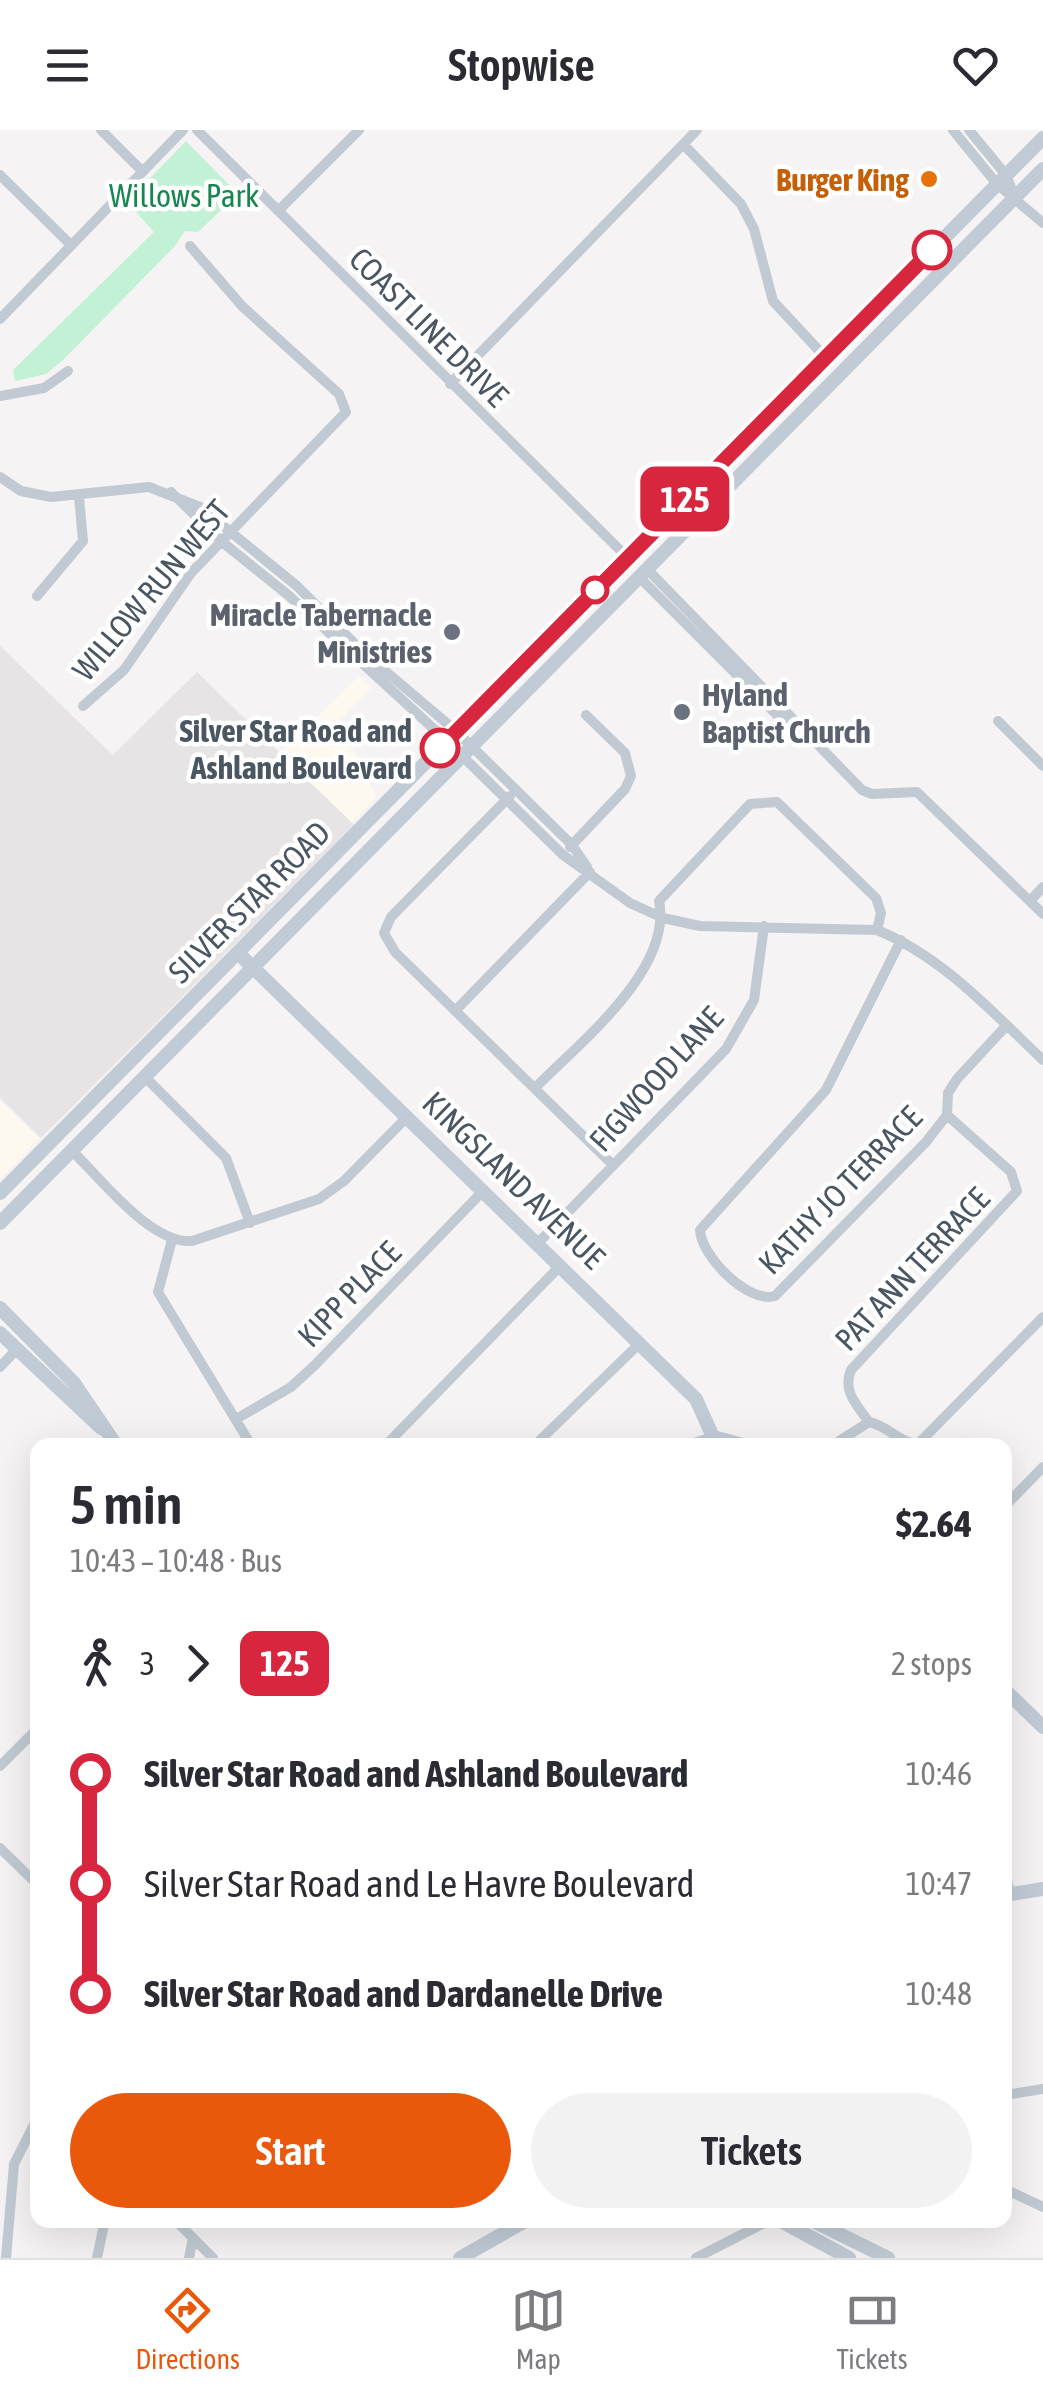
<!DOCTYPE html>
<meta charset="utf-8">
<style>
body{margin:0;font-family:"Asap Condensed",sans-serif;background:#f2f2f3;color:#2b2b33;height:100vh;display:flex;flex-direction:column;font-size:38px;white-space:nowrap}
*{box-sizing:border-box;margin:0}
p{font-size:32px;color:#7c7c81}
.icon{flex:none;width:55px;height:55px;fill:none;stroke:currentColor;stroke-width:2;stroke-linecap:round;stroke-linejoin:round}
.map{position:relative;flex:1;overflow:hidden}
.sheet{position:absolute;left:30px;top:1308px;width:982px;height:790px;display:flex;flex-direction:column;background:#fff;border-radius:20px;box-shadow:0 10px 40px #0002}
.sheet>*{flex:none}
.badge{padding:0 20px;border-radius:15px;font-size:35px;line-height:65px}
.map>.badge{position:absolute;translate:-50% -50%;box-shadow:0 0 0 5px #fff}
.legs{display:flex;align-items:center;gap:15px;height:110px;padding:0 40px;font-size:32px}
.legs p{margin-inline-start:auto}
.head{display:flex;align-items:center;justify-content:space-between;height:170px;padding:0 40px}
h1{font-size:55px;font-weight:600;line-height:75px}
.cta{display:flex;gap:20px;margin-top:auto;padding:20px 40px}
.cta a{flex:1;height:115px;border-radius:60px;background:#ea580c;color:#fff;font-size:40px;font-weight:600;line-height:115px;text-align:center}
.cta a+a{background:#f2f2f3;color:#2b2b33}
ul{padding:0 40px;list-style:none}
li{display:flex;align-items:center;gap:35px;height:110px;font-size:38px}
li i{display:grid;place-items:center;width:15px;height:100%;margin:0 12px;background:currentColor}
li i::after{content:'';width:25px;height:25px;margin:-12px;border:8px solid;border-radius:50%;background:#fff}
li p{margin-inline-start:auto}
li:first-child i{background:linear-gradient(#0000 50%,currentColor 0)}
li:last-child i{background:linear-gradient(currentColor 50%,#0000 0)}
header{display:flex;justify-content:space-between;align-items:center;height:130px;padding:0 40px;background:#fff;font-size:45px;font-weight:600}
.menu{display:flex;justify-content:space-around;align-items:center;height:140px;border-top:2px solid #e1e1e2;background:#fff;font-size:28px;color:#7c7c81}
.menu a{display:grid;justify-items:center;gap:5px}
.menu .selected{color:#ea580c}
.map>svg:first-child{display:block}
</style>
<header><svg class="icon" aria-label="menu" viewBox="0 0 24 24"><path d="M4 6h16M4 12h16M4 18h16"/></svg>Stopwise<svg class="icon" aria-label="heart" viewBox="0 0 24 24"><path d="M12 20l-8-8c-3-5 5-10 8-4 3-6 11-1 8 4z"/></svg></header>
<div class="map">
<svg width="1043" height="2128" viewBox="0 0 1043 2128">
<rect width="100%" height="100%" fill="#f5f3f3"/>
<path fill="#fdf9ef" d="M359,546L372,558L332,598L353,620L377,666L352,692L280,624Z
M0,970L39,1008L0,1049Z"/>
<path fill="#e6e4e5" d="M0,516L113,625L197,542L354,695L41,1008L0,968Z"/>
<path fill="#c3f1d5" d="M186,11L238,64L198,102L185,101L174,117L63,230L46,244L15,251L13,240L154,102L127,72Z"/>
<g fill="none" stroke-linecap="round" stroke-linejoin="round">
<path stroke="#c1cad2" stroke-width="10" d="M101,0L142,41
M197,0L627,427
M953,0L997,54L1043,93
M969,0L1006,45L1014,65
M684,15L741,74L754,99L773,171L825,227
M0,45L71,115
M278,81L359,0
M0,189L183,0
M450,254L697,0
M0,266L44,258L68,241
M0,347L21,361L51,367L149,357L200,377L297,456L364,523L456,601L572,715L587,737
M171,362L221,411L288,465L447,611L563,725L630,773L663,788L700,796L877,800C943,827 992,882 1043,930
M646,438L862,660L872,664L917,662L1043,784
M638,446L788,596L805,607
M37,466L83,411L79,367
M83,576L124,540L191,443L346,282L339,264L242,176L190,116
M998,591L1043,636
M510,666L391,787L384,803L395,822L613,1035
M570,717L625,659L631,646L625,623L586,585
M1030,771L1043,757
M901,810L826,960L700,1100C701,1126 748,1174 775,1166L926,1012L947,985L948,963L957,949L1006,896
M455,881L590,742
M144,946L226,1028L250,1093
M535,958C580,912 673,840 659,771L750,674L777,672L876,768L881,783L877,800
M71,1020C101,1048 150,1114 192,1111L319,1069L344,1051L408,986
M172,1110L158,1162L251,1315
M539,1112L726,919L754,870L764,796
M0,1237L17,1219
M238,1288L291,1257L315,1235L484,1060
M869,1292C857,1275 842,1261 851,1240L1017,1061L1011,1042L947,985
M386,1315L561,1135
M535,1315L640,1213
M687,1315L713,1307
M833,1315L869,1292C888,1296 897,1311 917,1315L1043,1187
M1005,1376L1043,1337
M0,1636L38,1598
M0,1718L38,1755
M1005,1741L1010,1764
M1005,1965L1043,1959
M1005,2059L1043,2077
M175,2090L213,2128
M6,2128L14,2034L38,1987
M97,2128L105,2090
M189,2128L193,2108
M696,2128L770,2090"/>
<path stroke="#c1cbd6" stroke-width="14" d="M238,823L696,1269L713,1307L743,1315
M0,1063L1043,8
M0,1093L1043,39
M0,1178L74,1253L116,1315
M0,1203L101,1298
M1005,1560L1043,1597
M1005,1765L1043,1759
M779,2090L849,2128
M811,2090L888,2128
M460,2128L527,2090"/>
</g>
<g fill="none" stroke-linecap="round" stroke-linejoin="round">
<g stroke="#fff" stroke-width="22">
<path id="line-1" d="M440,618L932,120"/>
</g>
<use href="#line-1" stroke="#d7263d" stroke-width="15"/>
</g>
<circle fill="#e8710a" stroke="#fff" stroke-width="4" cx="929" cy="49" r="10"/>
<g fill="#fff" stroke="#d7263d" stroke-width="5">
<circle cx="932" cy="120" r="18"/>
<circle cx="595" cy="460" r="12"/>
<circle cx="440" cy="618" r="18"/>
</g>
<g fill="#6b7280" stroke="#fff" stroke-width="4">
<circle cx="452" cy="502" r="10"/>
<circle cx="682" cy="582" r="10"/>
</g>
<g text-anchor="middle" dominant-baseline="central" stroke-width="9" stroke-linejoin="round" paint-order="stroke">
<g font-size="32" font-weight="bold" fill="#c56008" stroke="#fff" text-anchor="end">
<text x="909" y="49">Burger King</text>
</g>
<g font-size="32" fill="#17864f" stroke="#fff">
<text x="184" y="65">Willows Park</text>
</g>
<g font-size="32" fill="#4a5661" stroke="#fff">
<text transform="translate(429 197) rotate(45)">COAST LINE DRIVE</text>
<text transform="translate(151 460) rotate(-50)">WILLOW RUN WEST</text>
<text transform="translate(249 772) rotate(-45)">SILVER STAR ROAD</text>
<text transform="translate(656 949) rotate(-48)">FIGWOOD LANE</text>
<text transform="translate(514 1050) rotate(44)">KINGSLAND AVENUE</text>
<text transform="translate(840 1060) rotate(-46)">KATHY JO TERRACE</text>
<text transform="translate(912 1139) rotate(-47)">PAT ANN TERRACE</text>
<text transform="translate(349 1164) rotate(-46)">KIPP PLACE</text>
</g>
<g font-size="32" font-weight="bold" fill="#5b616d" stroke="#fff" text-anchor="end">
<text x="432" y="484">Miracle Tabernacle<tspan x="432" dy="37">Ministries</tspan></text>
<text x="702" y="564" text-anchor="start">Hyland<tspan x="702" dy="37">Baptist Church</tspan></text>
</g>
<g font-size="32" font-weight="bold" fill="#4a5661" stroke="#fff" text-anchor="end">
<text x="412" y="600">Silver Star Road and<tspan x="412" dy="37">Ashland Boulevard</tspan></text>
</g>
</g>
</svg>
<b class="badge" style="left:685px;top:369px;background:#d7263d;color:#fff">125</b>
<section class="sheet">
<div class="head"><div><h1>5 min</h1><p>10:43 – 10:48 · Bus</p></div><b>$2.64</b></div>
<div class="legs"><svg class="icon" aria-label="walk" viewBox="0 0 24 24"><circle cx="13" cy="4" r="2"/><path d="M13 8l-2 6 4 7M11 14l-3 7M7 12l3-4h3l4 4"/></svg>3<svg class="icon" aria-label="forward" viewBox="0 0 24 24"><path d="M9 5l7 7-7 7"/></svg><b class="badge" style="background:#d7263d;color:#fff">125</b><p>2 stops</p></div>
<ul>
<li><i style="color:#d7263d"></i><b>Silver Star Road and Ashland Boulevard</b><p>10:46</p></li>
<li><i style="color:#d7263d"></i><span>Silver Star Road and Le Havre Boulevard</span><p>10:47</p></li>
<li><i style="color:#d7263d"></i><b>Silver Star Road and Dardanelle Drive</b><p>10:48</p></li>
</ul>
<div class="cta"><a>Start</a><a>Tickets</a></div>
</section>
</div>
<nav class="menu">
<a class="selected"><svg class="icon" aria-label="directions" viewBox="0 0 24 24"><path d="M12 3l9 9-9 9-9-9zM9 14v-3h6M13 9l2 2-2 2"/></svg>Directions</a>
<a><svg class="icon" aria-label="map" viewBox="0 0 24 24"><path d="M3 6l6-2 6 2 6-2v14l-6 2-6-2-6 2zM9 4v14M15 6v14"/></svg>Map</a>
<a><svg class="icon" aria-label="tickets" viewBox="0 0 24 24"><path d="M3 7h18v10H3zM15 7v10"/></svg>Tickets</a>
</nav>
